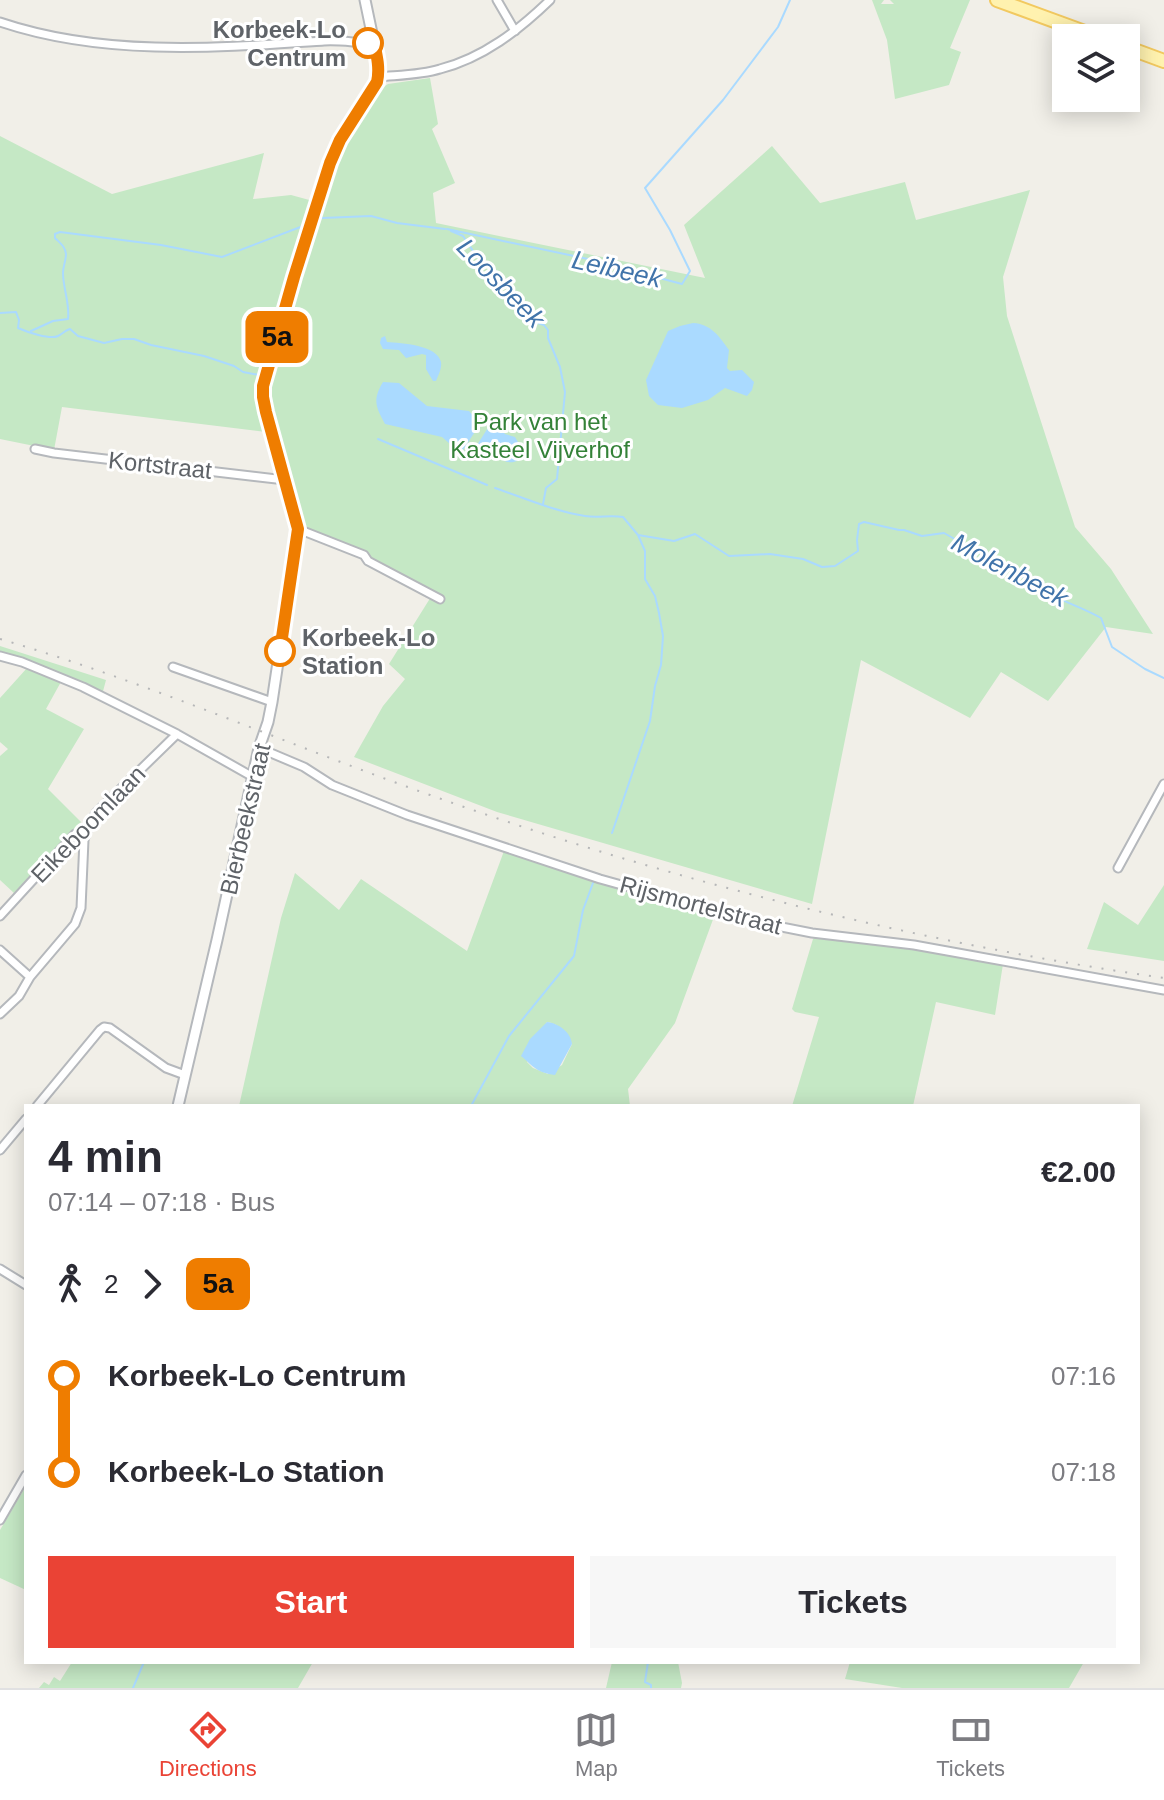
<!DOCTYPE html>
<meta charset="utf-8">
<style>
body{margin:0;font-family:Helvetica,sans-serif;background:#f7f7f7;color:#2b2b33;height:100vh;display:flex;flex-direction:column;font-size:30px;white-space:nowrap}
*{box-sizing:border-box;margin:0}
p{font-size:26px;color:#7c7c81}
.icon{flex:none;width:44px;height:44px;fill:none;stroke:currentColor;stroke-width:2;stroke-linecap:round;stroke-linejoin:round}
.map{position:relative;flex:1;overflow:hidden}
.sheet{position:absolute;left:24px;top:1104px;width:1116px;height:560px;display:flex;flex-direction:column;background:#fff;border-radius:0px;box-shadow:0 4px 20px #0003}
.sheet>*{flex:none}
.badge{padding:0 16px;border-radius:12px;font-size:28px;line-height:52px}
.fabs{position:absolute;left:1052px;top:24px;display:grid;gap:16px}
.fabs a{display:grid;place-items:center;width:88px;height:88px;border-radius:0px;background:#fff;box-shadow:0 4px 20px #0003;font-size:40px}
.map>.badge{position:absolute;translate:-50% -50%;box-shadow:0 0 0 4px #fff}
.legs{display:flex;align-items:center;gap:12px;height:88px;padding:0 24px;font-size:26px}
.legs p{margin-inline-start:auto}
.headline{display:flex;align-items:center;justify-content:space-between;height:136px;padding:0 24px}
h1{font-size:44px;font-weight:600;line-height:60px}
.cta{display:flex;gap:16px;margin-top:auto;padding:16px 24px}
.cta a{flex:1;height:92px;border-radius:0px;background:#ea4335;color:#fff;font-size:32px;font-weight:600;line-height:92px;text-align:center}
.cta a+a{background:#f7f7f7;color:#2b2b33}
ul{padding:0 24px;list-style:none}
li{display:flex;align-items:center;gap:28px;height:96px;font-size:30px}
li i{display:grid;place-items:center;width:12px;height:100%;margin:0 10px;background:currentColor}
li i::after{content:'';width:20px;height:20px;margin:-10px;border:6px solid;border-radius:50%;background:#fff}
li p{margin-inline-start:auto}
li:first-child i{background:linear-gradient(#0000 50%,currentColor 0)}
li:last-child i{background:linear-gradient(currentColor 50%,#0000 0)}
.tab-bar{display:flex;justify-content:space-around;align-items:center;height:112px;border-top:2px solid #e1e1e2;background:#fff;font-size:22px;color:#7c7c81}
.tab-bar a{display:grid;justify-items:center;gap:4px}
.tab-bar .on{color:#ea4335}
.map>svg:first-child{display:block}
</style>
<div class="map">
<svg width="1164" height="1688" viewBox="0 0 1164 1688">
<rect width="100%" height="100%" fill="#f1efe8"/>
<path fill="#c5e8c5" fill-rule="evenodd" d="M872,0H884L881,4H894L890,0H970L950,48L961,52L949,85L895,99L887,40Z
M430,78L438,124L432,129L455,183L433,193L436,223L705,278L684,225L772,146L820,203L905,182L916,220L1030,190L1003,277L1007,316L1075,527L1111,569L1153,634L1106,627L1048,701L1001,672L970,718L861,660L812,904L497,812L354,757L383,706L405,679L389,664L434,592L303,529L269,402V380L338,152L380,89L388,84Z
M0,136L112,194L264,153L253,199L291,195L313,201L258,383V401L266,432L62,407L54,450L0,439Z
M0,646L106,680L102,695L0,654Z
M27,668L62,680L46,709L84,729L48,789L81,822L14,893L0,880V756L8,749L0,742V698Z
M504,851L715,914L675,1023L628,1089L630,1106H239L281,918L295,873L339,910L361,879L467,951ZM547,1022C560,1024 567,1033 572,1044L562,1065L548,1074L533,1068L527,1062Z
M1164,885V961L1087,949L1104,902L1138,925Z
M818,935L1003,964L995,1015L936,1002L913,1106H792L819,1017L795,1012L792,1009L813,939Z
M26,1486V1590L0,1578V1530Z
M72,1662H313L298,1688H39L44,1682L49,1685L54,1677L60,1681Z
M612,1662H678L682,1683L681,1688H606Z
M850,1662H1084L1069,1688H902L845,1679Z"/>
<path fill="#aadaff" d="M693,323C711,324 719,336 729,350L727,368L730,371L742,370L754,382L752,390L747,396L725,388L708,400L682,408L658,405L649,396L646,380L668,331L680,326Z
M385,336L387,342C402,343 437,345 441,362C442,369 438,376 436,381H433L426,369V355L422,354L406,358L399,350L383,349L380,343L381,338Z
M383,382L399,383L427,406L469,411L480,424L463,450L458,451L442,437L385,424C376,407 372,400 383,382Z
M491,423H496L505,434L515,437L525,454C512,471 495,459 488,443L481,446L480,451L476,455L472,453Z
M547,1022C558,1023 571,1032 572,1044L555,1075C537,1073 533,1066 521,1056L530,1039Z"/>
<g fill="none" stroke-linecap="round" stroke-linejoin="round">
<path stroke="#aadaff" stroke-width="2" d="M322,218L371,216L397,223L445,229
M447,229L588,259L682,284L690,271L670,230L645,188L723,100L778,27L790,0
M451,231L463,236L473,251L496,271L529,320L544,325L548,330V338L560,367L565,392L557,479L546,488L543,504
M0,313L16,312L19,320L18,328C27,332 50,340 58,336C62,334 66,330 70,329L78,336L104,343L122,339H134L151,345L204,356L234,366L243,372L259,375
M31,331L53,321L68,319C70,304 63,288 63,273C63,267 66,260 66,254C65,246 60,243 55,238V234L60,232L161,245L222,257L303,226
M378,439L487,485
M495,488C524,498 554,511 585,516C598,518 610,515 623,517L638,535L674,541L695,534L729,556L770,554L803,559L822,567L835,566L858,551L857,540L859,524L864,522L899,530H904L922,536L944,533L1008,569C1020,573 1030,582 1041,589C1060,601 1082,607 1101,618L1112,647L1145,669L1164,678
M612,833L650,721L655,686L661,665L663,636L659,613L655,596L645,579V551L638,535
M471,1106L509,1036L574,956L583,910L593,883
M648,1662L645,1682L651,1685V1688
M133,1688L144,1662"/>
<g stroke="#b5b8bc" stroke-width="11">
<path id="minor" d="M497,0L515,31
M0,22C104,57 217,48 324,41C341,40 357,43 374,43
M378,77C399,75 421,75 440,69C483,58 519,30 550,0
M35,449L54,453L285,480
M298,529L364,555L368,561L440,599
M0,656L22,662L83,687L177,734L253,777
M173,667L272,702
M259,748L304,767L332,785L407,815L600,879L751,921L812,933L914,945L1164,990
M1118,868L1164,784
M0,916L75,834H85
M0,950L30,977
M0,1014L19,996L30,977L75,924L81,908L84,840L89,825L96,813L177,734
M37,1106L100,1030L104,1027L110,1028L166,1068L185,1075
M0,1150L26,1119
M0,1269L26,1285
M0,1520L26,1475"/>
</g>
<g stroke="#b5b8bc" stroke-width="13">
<path id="tertiary" d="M178,1106L217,940L259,748L268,722L272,702L298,529L266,412L263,397V386L294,277L330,163L340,140L376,85L379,67L365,0"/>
</g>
<g stroke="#f2c960" stroke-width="16">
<path id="primary" d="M997,0L1101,38
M1126,47L1164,61"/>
</g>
<use href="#minor" stroke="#fff" stroke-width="7"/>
<use href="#tertiary" stroke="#fff" stroke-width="9"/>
<use href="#primary" stroke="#fff2af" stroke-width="12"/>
<path stroke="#b6b7b8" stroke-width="2" stroke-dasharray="2 10" stroke-linecap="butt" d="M0,639C147,682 286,744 430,795C668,880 914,942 1164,978"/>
</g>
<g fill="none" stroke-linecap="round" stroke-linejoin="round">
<g stroke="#fff" stroke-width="18">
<path id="line-1" d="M280,651L298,529L266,412L263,397V386L294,277L330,163L340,140L377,82C380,69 377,56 374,43H368"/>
</g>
<use href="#line-1" stroke="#ef7d00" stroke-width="12"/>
</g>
<g fill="#fff" stroke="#ef7d00" stroke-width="4">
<circle cx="368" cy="43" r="14"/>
<circle cx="280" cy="651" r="14"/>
</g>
<g text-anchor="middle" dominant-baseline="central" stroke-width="6" stroke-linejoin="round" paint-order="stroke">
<g font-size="24" font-weight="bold" fill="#5f6368" stroke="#fff" text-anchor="end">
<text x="346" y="29">Korbeek-Lo<tspan x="346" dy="28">Centrum</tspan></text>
<text x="302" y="637" text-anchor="start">Korbeek-Lo<tspan x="302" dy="28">Station</tspan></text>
</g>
<g font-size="24" fill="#348238" stroke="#fff">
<text x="540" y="421">Park van het<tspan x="540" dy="28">Kasteel Vijverhof</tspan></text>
</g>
<g font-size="24" fill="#5f6368" stroke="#fff">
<text transform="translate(160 465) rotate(6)">Kortstraat</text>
<text transform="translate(245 819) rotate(-77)">Bierbeekstraat</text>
<text transform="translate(88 824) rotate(-46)">Eikeboomlaan</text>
<text transform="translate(701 905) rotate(15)">Rijsmortelstraat</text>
</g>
<g font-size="26" font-style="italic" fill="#4174aa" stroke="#fff">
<text transform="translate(617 269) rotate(13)">Leibeek</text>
<text transform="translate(501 283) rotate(46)">Loosbeek</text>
<text transform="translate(1010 570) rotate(28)">Molenbeek</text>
</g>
</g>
</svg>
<div class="fabs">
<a><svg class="icon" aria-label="layers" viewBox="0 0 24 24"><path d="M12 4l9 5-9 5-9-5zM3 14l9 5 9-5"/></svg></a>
</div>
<b class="badge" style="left:277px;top:337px;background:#ef7d00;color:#111">5a</b>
<section class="sheet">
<div class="headline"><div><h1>4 min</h1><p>07:14 – 07:18 · Bus</p></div><b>€2.00</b></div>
<div class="legs"><svg class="icon" aria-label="walk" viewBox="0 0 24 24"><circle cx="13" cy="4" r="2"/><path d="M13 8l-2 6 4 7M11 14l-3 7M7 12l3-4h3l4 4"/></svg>2<svg class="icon" aria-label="forward" viewBox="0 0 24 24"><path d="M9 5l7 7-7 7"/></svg><b class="badge" style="background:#ef7d00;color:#111">5a</b></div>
<ul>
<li><i style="color:#ef7d00"></i><b>Korbeek-Lo Centrum</b><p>07:16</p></li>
<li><i style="color:#ef7d00"></i><b>Korbeek-Lo Station</b><p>07:18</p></li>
</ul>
<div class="cta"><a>Start</a><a>Tickets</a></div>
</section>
</div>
<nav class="tab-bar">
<a class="on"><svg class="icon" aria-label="directions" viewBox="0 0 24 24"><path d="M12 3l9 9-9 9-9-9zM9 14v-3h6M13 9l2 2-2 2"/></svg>Directions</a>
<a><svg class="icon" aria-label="map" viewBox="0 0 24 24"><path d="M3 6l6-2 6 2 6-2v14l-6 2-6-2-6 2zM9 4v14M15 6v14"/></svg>Map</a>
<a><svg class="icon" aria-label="tickets" viewBox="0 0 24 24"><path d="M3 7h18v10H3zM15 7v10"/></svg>Tickets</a>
</nav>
